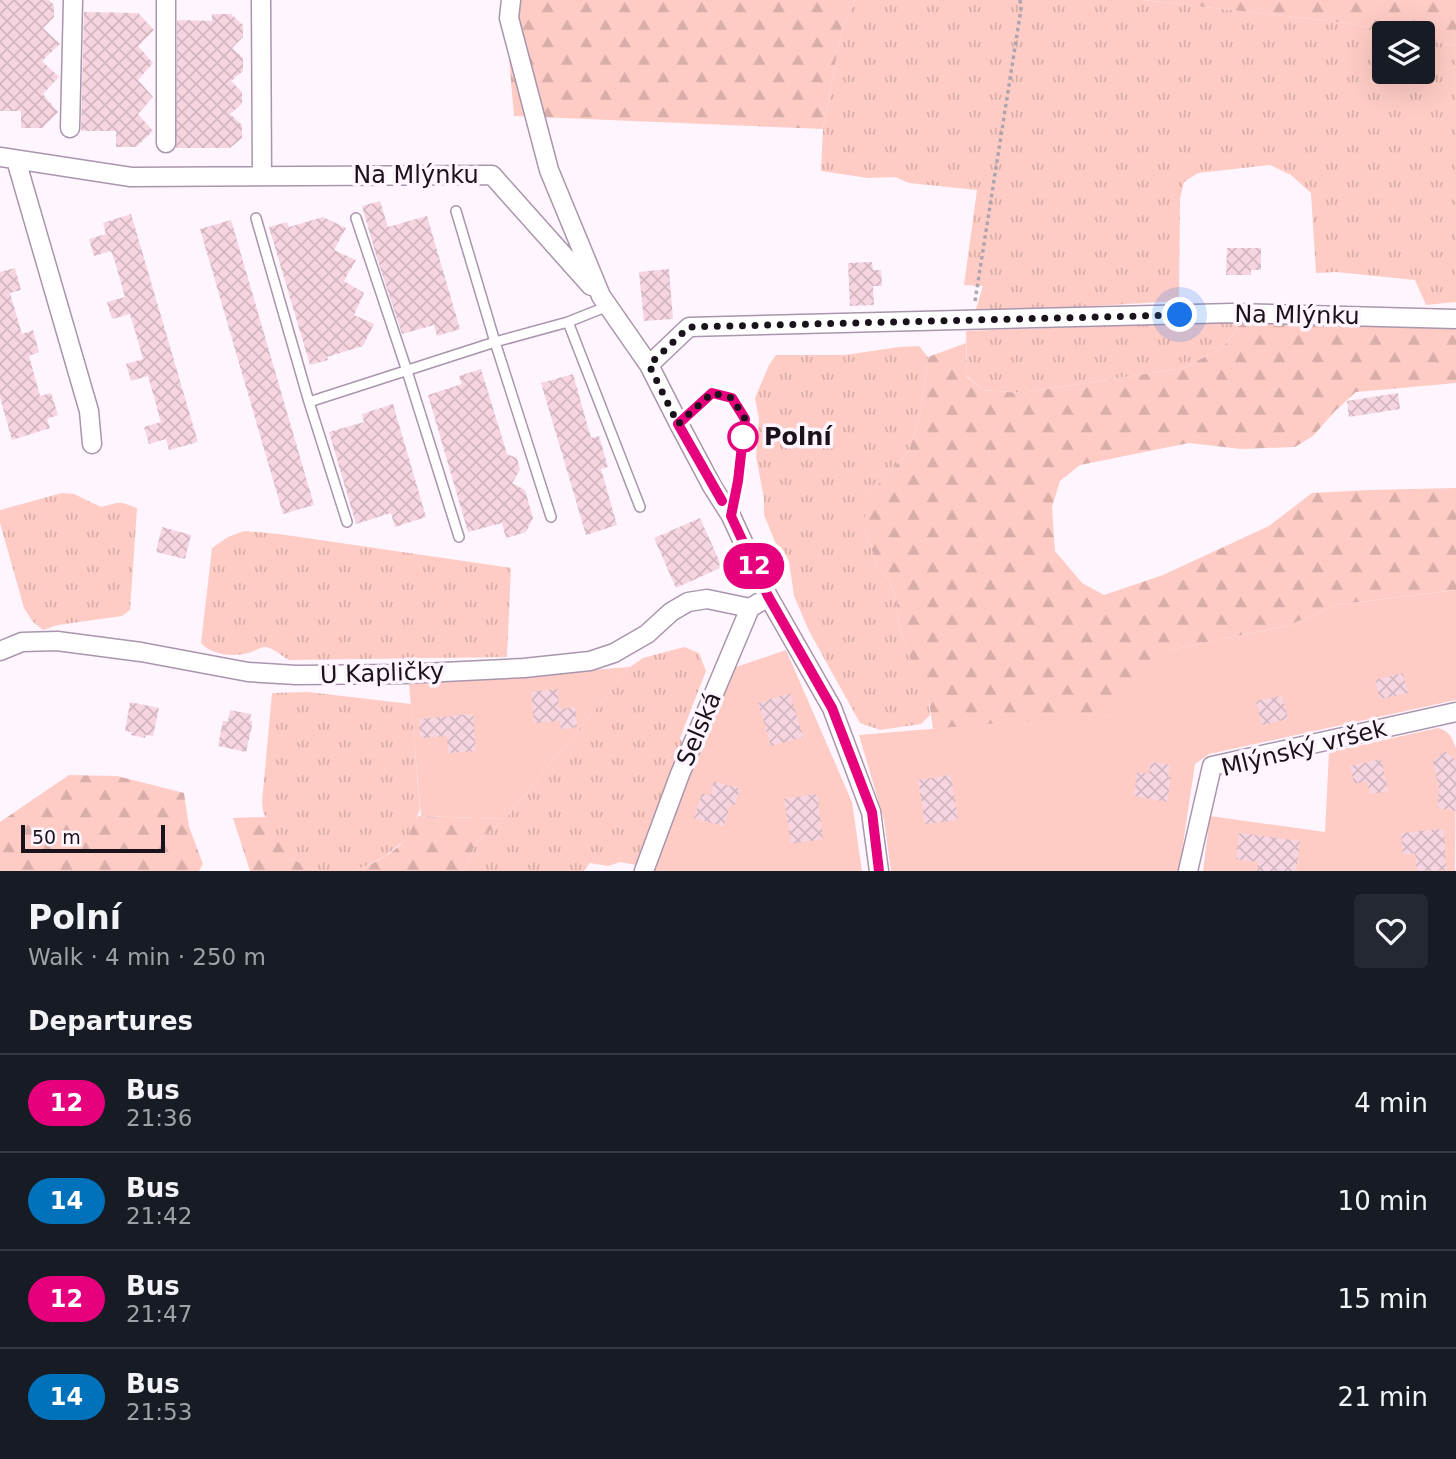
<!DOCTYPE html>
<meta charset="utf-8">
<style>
body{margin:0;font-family:"DejaVu Sans",sans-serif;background:#242831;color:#f1f3f6;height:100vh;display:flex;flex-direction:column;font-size:26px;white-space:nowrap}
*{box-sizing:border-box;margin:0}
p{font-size:23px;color:#9ea1a6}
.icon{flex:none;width:38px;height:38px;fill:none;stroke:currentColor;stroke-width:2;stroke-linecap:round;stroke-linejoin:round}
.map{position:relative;height:871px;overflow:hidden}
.panel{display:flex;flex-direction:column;background:#171b24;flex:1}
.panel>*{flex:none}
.badge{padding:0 14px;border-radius:23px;font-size:24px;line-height:46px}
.controls{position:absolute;left:1372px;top:21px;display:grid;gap:14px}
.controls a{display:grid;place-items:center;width:63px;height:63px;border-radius:7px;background:#171b24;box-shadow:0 7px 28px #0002;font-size:35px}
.scale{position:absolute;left:21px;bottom:18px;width:144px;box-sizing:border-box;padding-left:7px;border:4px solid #1b131c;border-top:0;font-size:19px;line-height:24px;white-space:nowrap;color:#1b131c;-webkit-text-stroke:5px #fef5ff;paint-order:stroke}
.you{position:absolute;width:35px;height:35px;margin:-18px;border:5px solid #fff;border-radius:50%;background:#1a73e8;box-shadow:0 0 0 10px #1a73e833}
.map>.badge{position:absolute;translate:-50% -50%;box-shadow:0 0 0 4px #fff}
h2{padding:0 28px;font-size:26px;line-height:63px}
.round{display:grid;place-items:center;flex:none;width:74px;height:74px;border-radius:7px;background:#242831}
.head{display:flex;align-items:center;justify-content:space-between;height:119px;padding:0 28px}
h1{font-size:33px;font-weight:700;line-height:52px}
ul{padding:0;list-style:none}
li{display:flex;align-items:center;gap:21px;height:98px;padding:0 28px;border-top:2px solid #363941}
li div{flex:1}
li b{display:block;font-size:26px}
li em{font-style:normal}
li .badge{min-width:77px;font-weight:700;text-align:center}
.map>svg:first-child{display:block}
</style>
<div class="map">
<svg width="1456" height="871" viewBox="0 0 1456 871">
<defs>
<pattern id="grass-tufts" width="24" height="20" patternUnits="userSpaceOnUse" patternTransform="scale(1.75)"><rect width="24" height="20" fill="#feccc5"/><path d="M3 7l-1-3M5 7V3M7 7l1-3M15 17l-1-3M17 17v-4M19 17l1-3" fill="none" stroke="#d9aea9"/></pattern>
<pattern id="forest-firs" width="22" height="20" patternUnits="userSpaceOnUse" patternTransform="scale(1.75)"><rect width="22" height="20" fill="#feccc5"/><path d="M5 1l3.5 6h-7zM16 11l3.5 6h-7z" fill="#d9aea9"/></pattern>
<pattern id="building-cross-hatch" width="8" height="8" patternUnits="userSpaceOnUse" patternTransform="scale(1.75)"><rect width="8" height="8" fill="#f6d5e1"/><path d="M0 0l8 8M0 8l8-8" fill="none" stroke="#d2b6c0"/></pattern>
</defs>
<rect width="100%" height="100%" fill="#fef5ff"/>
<path fill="url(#grass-tufts)" d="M855,0H1142L1347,23L1396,33H1384V72H1423V39L1456,46V302L1426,305L1415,280L1336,272L1316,273L1311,193L1291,175L1270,165L1198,173L1184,182L1180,199L1179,301L1008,311L975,312L983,286L964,285L977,190L909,183L895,177L868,178L821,171L823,129L842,27Z
M1243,321L1223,347L1184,368L1021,393L983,390L967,376L966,331Z
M919,346L928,357L921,410L909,451L865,498V528L877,566L887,577L895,594L900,630L919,681L929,701L930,715L921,724L880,730L860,723L809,631L794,596L789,561L776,544L764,515V498L756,457L759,419L755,398L769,365L776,355H845L899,347Z
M62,493L74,494L101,507L116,503H123L137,508L130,610L122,616L58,625L43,630L33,622L24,608L0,523V510Z
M244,531L279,534L511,568L507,657L289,660C282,656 271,646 264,647C259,648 253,652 248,653C232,657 212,655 201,643L212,548L228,537Z
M684,647L699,653L706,671L680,738L683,744L673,765L636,865L620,862L608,866L590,863L584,871H465L476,842L505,819L630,667L643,658Z
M308,692L411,704L420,809L413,828L405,840L385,856L366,866L353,871H314L302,866L283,849L263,812L262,802L272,693Z"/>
<path fill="url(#forest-firs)" d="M504,0H855L842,27L823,129L514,116Z
M1142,0H1456V46L1423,39V33H1396L1347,23Z
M1243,321L1456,325V383L1356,392L1335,411L1313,436L1295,447L1241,449L1189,443L1080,465L1060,481L1052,507L1055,551L1082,583L1104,595L1163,575L1269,526L1312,493L1369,490L1456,488V590L1336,605L1290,625L1166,651L1115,716L933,729L929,701L919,682L900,630L895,594L887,577L877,566L865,528V498L909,451L921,410L928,357L966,343L967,377L983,390L1021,393L1184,368L1223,347Z
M69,775L117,776L184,793L189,827L203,864L199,871H0V822Z
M418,816L505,819L476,842L465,871H353C373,864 394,854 407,837C411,831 414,823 418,816Z
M266,817C280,842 286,859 314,871H250L233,818Z"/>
<path fill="#feccc5" d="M1456,590V700L1209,754L1195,764L1179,871H891L884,820L859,735L1060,718L1115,716L1116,698L1133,676L1166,651L1290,625L1336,605Z
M786,650L852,802L862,871H654L689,772L730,669Z
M630,667L505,819L421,816L409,684Z
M1438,728C1449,731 1452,737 1456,748L1455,871H1203L1210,816L1325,832L1329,752Z"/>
<path fill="url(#building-cross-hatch)" d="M0,0H49L54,5V17L43,28L60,44L42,61L59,77L43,94L58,112L42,128H21V111H0Z
M84,12L138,13L154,30L138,46L153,63L138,80L153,97L138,114L153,131L136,147H116V131H81Z
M212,14H231L243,25V37L232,48L243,58V71L231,81L242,92V104L230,114L242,125V138L230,148H176L177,20L212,21Z
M380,201L388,227L427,216L460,329L437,336L434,325L402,334L376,255L362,206Z
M131,214L198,442L169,450L166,439L149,444L144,427L161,422L148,376L131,381L126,364L143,359L136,334L130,314L112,319L107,302L125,297L115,262L111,251L94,256L89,239L106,234L103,223Z
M323,217L346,228L334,250L356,260L344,281L364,293L354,315L374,324L363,346L327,357L328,360L310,365L269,227L287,222L289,227Z
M231,220L314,505L283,514L200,229Z
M1227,248H1261V270H1251V275H1226Z
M872,262L873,270H881L882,286H873L874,305L850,306L848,263Z
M15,268L21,290L10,293L22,334L33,330L39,352L29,356L40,396L51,393L58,415L47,419L50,428L12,440L0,397V272Z
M669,269L673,319L644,321L639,272Z
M481,369L507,454L517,458L520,470L512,483L525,490L533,518L526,532L506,538L502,523L468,532L428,395L462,384L459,376Z
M573,374L591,438L599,436L608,467L601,469L617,525L586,535L541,383Z
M1398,393L1400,409L1349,417L1347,401Z
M393,404L426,517L395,527L391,513L356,524L329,432L364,422L362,414Z
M700,518L722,567L676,588L654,538Z
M162,527L191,535L185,559L156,552Z
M1403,673L1408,693L1380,699L1375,680Z
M558,689L559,709L575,707L577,727L561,729L560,721L534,723L531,692Z
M790,693L803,737L771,746L758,703Z
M1282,696L1288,719L1262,725L1256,701Z
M130,702L159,708L153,736L146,735L145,738L131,735L132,732L125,731Z
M230,710L251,714L250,721H252V726L246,752L218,746L223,721H228Z
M473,714L476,751L448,753L447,736L420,738L419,719Z
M1445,751L1456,761V811L1438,808L1439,788L1433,761Z
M1381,759L1388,791L1370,794L1367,781L1354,784L1350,766Z
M1151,762L1170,765L1168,777H1171L1167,802L1134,796L1137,772L1149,774Z
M951,775L958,820L925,824L918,780Z
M714,781L740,789L735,805L730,804L724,826L694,818L702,793L710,796Z
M817,794L823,839L791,844L784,799Z
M1444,829L1446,870L1417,871L1415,853L1403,855L1401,833Z
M1239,833L1300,841L1296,871H1257L1258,862L1236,859Z"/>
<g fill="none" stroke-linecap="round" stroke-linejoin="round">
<g stroke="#a995ac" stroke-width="12">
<path id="lane" d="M456,211L495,342L551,517
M256,218L309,402L347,522
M356,218L407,371L459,537
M568,322L640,507
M309,402L495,342L568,322L608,306
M679,424L712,393L732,398L745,419L738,481L731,514"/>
</g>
<g stroke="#a995ac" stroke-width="21">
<path id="street" d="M261,0L262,176
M511,0L509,18L549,170L601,296L649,365L679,424L712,486L731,516L768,596L832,708L871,812L879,871
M70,128L73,0
M166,143V0
M0,157L131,177L492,175L591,286
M16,160L89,411L92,444
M649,365L689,327L1232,313L1456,319
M0,651L22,642L57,641L141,652L248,672L296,675L403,674L524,668L590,661L614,653L647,634L671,612L688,602L707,599L750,608
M644,871L680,774L750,608L760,602
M1188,871L1212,766L1456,712"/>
</g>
<path stroke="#ada5ae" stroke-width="3.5" stroke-dasharray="3.5 3.5" stroke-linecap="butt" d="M975,301L1021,9L1020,0"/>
<use href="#lane" stroke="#fff" stroke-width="9"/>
<use href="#street" stroke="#fff" stroke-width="18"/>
</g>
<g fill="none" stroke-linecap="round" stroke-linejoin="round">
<g stroke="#fff" stroke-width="16">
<path id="line" d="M722,501L678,424L712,393L732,398L745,419L738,481L731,516L768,596L832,708L872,812L879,871"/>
</g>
<use href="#line" stroke="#e6007e" stroke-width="10"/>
<path stroke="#1b131c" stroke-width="7" stroke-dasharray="0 12.6" d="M743,437V440L745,419L732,398L712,393L678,424L649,365L689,327L1180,315"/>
</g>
<circle fill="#fff" stroke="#e6007e" stroke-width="3.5" cx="743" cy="437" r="14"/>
<g text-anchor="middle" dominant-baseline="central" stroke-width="7" stroke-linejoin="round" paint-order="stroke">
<g font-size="24" fill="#1b131c" stroke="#fef5ff">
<text x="416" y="175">Na Mlýnku</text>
<text transform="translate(1297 315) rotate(1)">Na Mlýnku</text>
<text transform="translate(382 673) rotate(-2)">U Kapličky</text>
<text transform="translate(699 729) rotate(-67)">Selská</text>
<text transform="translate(1304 748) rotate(-14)">Mlýnský vršek</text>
</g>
<g font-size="24" font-weight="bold" fill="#1b131c" stroke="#fef5ff" text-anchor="start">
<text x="764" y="437">Polní</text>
</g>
</g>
</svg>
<div class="controls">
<a><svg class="icon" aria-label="layers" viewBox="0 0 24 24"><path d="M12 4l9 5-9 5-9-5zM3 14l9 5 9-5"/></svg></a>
</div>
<div class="scale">50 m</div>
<div class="you" style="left:1180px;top:315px"></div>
<b class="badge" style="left:754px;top:566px;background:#e6007e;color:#fff">12</b>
</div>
<section class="panel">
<div class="head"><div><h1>Polní</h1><p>Walk · 4 min · 250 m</p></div><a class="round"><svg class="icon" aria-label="heart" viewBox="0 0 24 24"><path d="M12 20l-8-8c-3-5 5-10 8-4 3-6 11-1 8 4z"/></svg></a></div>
<h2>Departures</h2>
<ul>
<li><span class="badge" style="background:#e6007e;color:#fff">12</span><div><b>Bus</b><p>21:36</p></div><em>4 min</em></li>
<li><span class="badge" style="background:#0072bc;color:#fff">14</span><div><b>Bus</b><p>21:42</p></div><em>10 min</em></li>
<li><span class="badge" style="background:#e6007e;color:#fff">12</span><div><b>Bus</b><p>21:47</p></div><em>15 min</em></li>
<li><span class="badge" style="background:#0072bc;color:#fff">14</span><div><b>Bus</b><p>21:53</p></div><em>21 min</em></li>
</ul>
</section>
